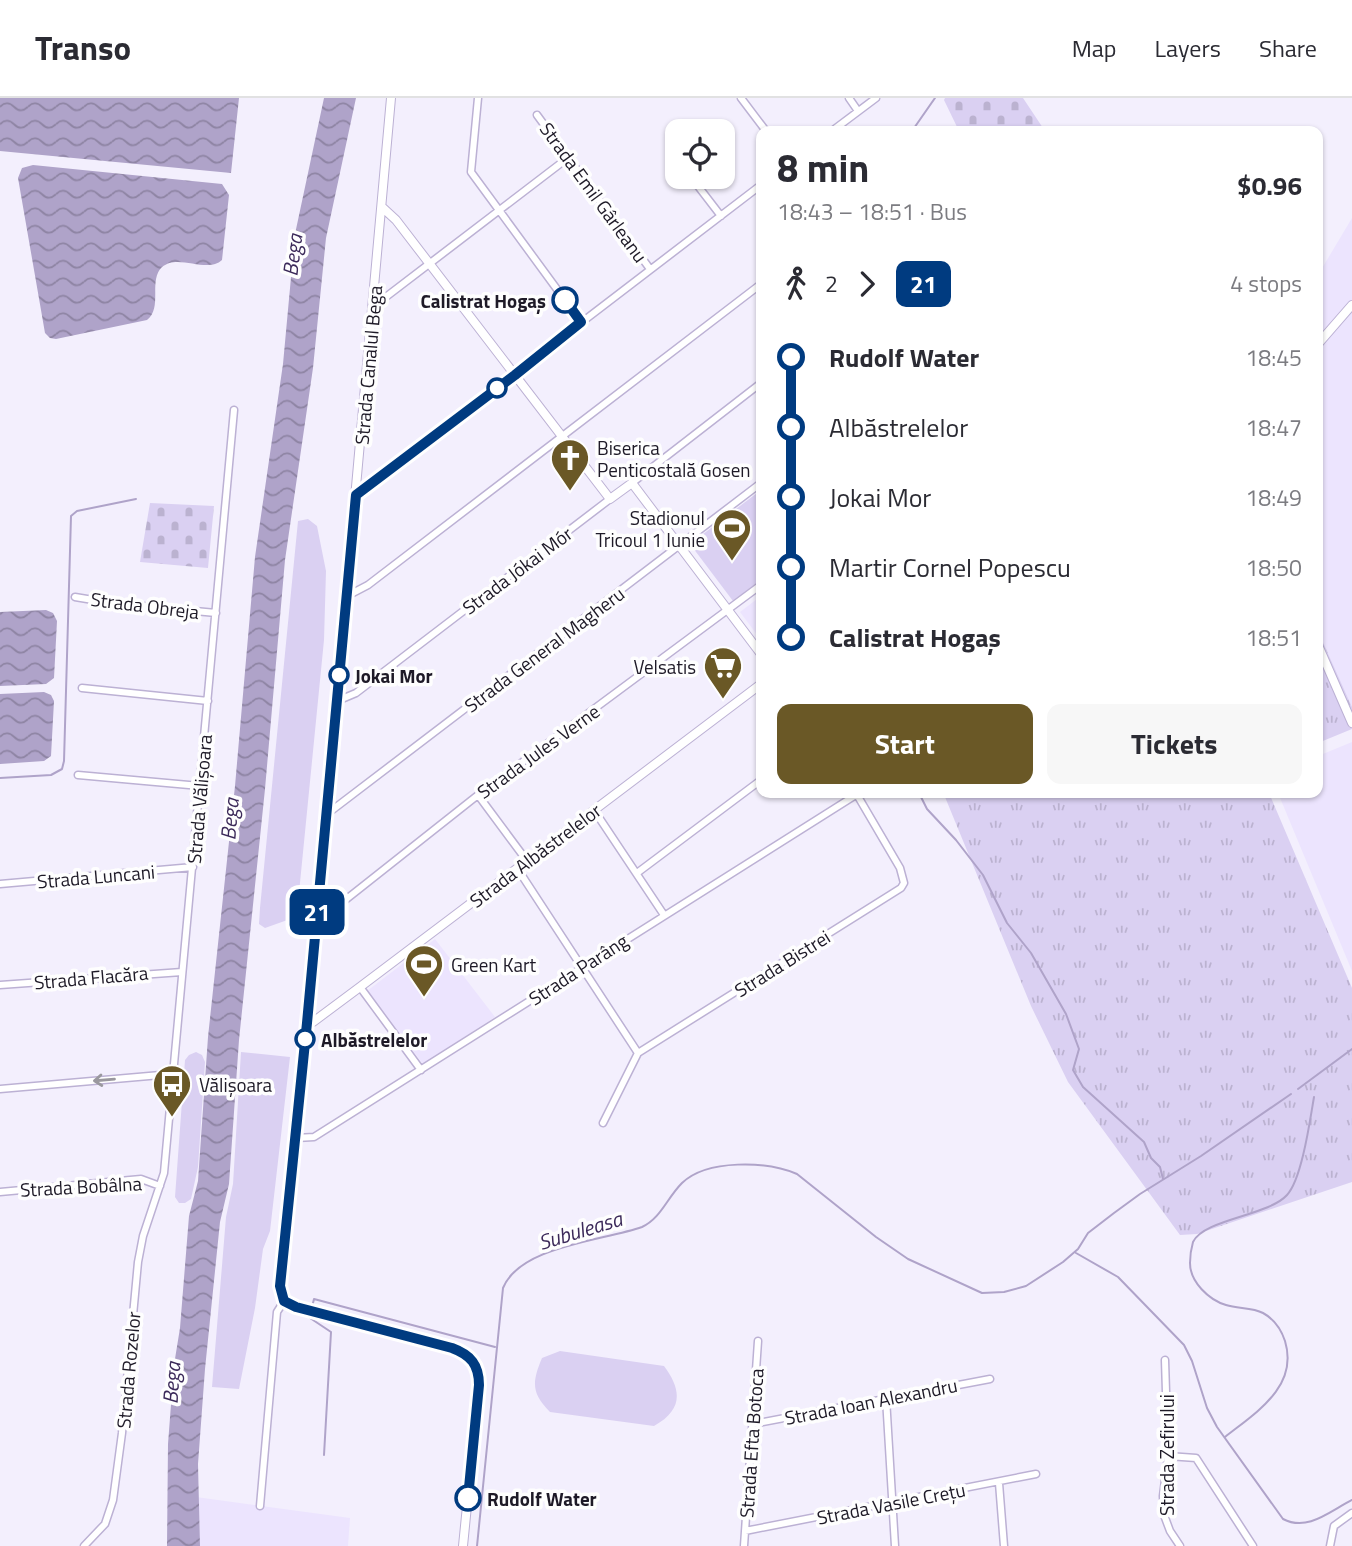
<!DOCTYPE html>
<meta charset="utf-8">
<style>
body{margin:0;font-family:"Titillium Web",sans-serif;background:#f7f7f7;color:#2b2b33;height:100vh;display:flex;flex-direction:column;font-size:26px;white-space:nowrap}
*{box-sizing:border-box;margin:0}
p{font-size:23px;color:#7c7c81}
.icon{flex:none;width:38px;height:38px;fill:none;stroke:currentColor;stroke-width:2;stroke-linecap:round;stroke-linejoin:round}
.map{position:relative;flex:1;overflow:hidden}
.drawer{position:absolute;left:756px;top:28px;width:567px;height:672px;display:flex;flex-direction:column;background:#fff;border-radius:14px;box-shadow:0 2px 5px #0004}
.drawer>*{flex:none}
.badge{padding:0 14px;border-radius:10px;font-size:24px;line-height:46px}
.tools{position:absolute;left:665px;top:21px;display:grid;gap:14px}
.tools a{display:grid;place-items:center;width:70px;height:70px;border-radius:14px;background:#fff;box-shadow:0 2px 5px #0004;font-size:35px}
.map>.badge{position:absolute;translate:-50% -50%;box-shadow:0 0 0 4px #fff}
.legs{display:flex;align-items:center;gap:10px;height:77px;padding:0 21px;font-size:23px}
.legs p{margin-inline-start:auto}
.summary{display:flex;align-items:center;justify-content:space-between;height:119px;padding:0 21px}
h1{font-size:38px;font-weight:700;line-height:52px}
.action{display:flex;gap:14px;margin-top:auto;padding:14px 21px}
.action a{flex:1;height:80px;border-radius:14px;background:#6a5826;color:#fff;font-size:28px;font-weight:700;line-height:80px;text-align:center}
.action a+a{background:#f7f7f7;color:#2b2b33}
ul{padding:0 21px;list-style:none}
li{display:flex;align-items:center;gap:24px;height:70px;font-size:26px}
li i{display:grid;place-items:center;width:10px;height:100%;margin:0 9px;background:currentColor}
li i::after{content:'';width:18px;height:18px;margin:-9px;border:5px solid;border-radius:50%;background:#fff}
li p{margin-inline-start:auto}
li:first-child i{background:linear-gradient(#0000 50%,currentColor 0)}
li:last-child i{background:linear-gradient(currentColor 50%,#0000 0)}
header{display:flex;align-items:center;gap:42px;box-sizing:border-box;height:98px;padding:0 35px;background:#fff;border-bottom:2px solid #e1e1e2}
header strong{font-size:33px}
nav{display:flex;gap:38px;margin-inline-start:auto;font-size:24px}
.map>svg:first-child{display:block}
</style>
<header>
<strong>Transo</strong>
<nav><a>Map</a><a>Layers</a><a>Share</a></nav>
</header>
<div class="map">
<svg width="1352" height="1448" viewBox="0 0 1352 1448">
<defs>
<pattern id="grass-tufts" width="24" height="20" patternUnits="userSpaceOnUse" patternTransform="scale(1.75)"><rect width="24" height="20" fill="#dad0f2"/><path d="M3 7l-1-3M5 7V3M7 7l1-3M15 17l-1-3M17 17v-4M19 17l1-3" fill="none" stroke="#bbb2d0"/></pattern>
<pattern id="cemetery-stones" width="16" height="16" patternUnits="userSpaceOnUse" patternTransform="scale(1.75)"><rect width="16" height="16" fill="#dad0f2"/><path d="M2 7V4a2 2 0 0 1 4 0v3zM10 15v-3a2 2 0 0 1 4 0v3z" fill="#bbb2d0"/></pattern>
<pattern id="water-waves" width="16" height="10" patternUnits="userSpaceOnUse" patternTransform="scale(1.75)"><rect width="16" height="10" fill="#afa3c9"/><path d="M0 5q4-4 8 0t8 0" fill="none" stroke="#8e84a3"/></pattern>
</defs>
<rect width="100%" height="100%" fill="#f3effd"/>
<path fill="#ece4fe" d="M1352,120V609L1318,533V177Z
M761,498V542L740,514Z
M1352,644V873L1278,695H1318V658Z
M435,841L495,919L423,966L367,893Z
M196,1399L350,1420L348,1448H196Z"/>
<path fill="url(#grass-tufts)" d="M1318,533L1352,609V631L1318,645Z
M953,695H1269L1352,890V1084L1197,1136L1180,1137L1068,984L1031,908L945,699Z"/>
<path fill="url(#cemetery-stones)" d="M945,0H1023L1045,33H959L944,2Z
M150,405L214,408L208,470L140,464Z"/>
<path fill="#dad0f2" d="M761,392V482L733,503L690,446Z
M308,421L317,428L326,473L324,542L297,815L293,820L265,830L259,826L260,810L298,423Z
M196,954L202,957L205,964L198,1069L191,1101L185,1105H179L175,1099L185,962L189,957Z
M241,954L290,959L270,1133L263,1151L255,1210L239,1291L212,1289L226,1119L233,1086Z
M560,1253L664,1268C682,1292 683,1312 654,1328L550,1314C531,1295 532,1284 542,1260Z"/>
<path fill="url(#water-waves)" d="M0,0H239L231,75L0,53Z
M324,0H356L326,140L313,270L285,462L265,691L239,942L229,1086L220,1124L205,1271L198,1366L200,1448H167L168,1346L174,1267L180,1230L189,1118L198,1083L208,939L235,688L255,459L283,266L295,136Z
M33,67L222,86L229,97L222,162C207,176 178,155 162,169C148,183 163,209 147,222L56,241L50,240L45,235L18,80L22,70Z
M46,512L53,515L57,523L54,580L46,586L0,588V514Z
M44,594L51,597L54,603L51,658L44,663L0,666V596Z"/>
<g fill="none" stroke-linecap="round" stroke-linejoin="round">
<path stroke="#afa3c9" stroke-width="2" d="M912,33L935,0
M0,680L51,677L62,671L64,663L71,418L77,413L136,401
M919,695L927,711L956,742L983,777L1007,825L1031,855L1066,916L1079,951L1073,972L1083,989L1144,1044L1151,1060L1160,1069L1163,1081
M1298,991L1352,951
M1076,1155L1118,1179L1184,1247L1192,1263L1207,1310L1217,1329L1283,1421C1308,1434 1330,1413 1352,1402
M313,1205L314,1201L495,1249
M310,1220L331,1234L324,1357
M1225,1339C1255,1315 1299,1289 1285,1243C1281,1231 1274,1221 1263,1215C1252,1209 1238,1211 1226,1207C1209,1202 1190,1184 1190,1165C1190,1158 1191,1151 1193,1144C1204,1121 1268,1118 1287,1097C1302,1081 1310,1022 1314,999
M477,1448L503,1190C520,1148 602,1143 642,1129C661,1120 667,1100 682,1085C707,1061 767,1063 797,1076L876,1139L908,1161L982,1195L1004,1194L1026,1188L1063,1164L1078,1151L1088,1135L1114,1115L1140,1096L1201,1058L1291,996"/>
<g stroke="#bcb1d4" stroke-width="9">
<path id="minor" d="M478,0L471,74L581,224
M741,0L766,33
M849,0L858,13
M537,17L650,171
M832,33L876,0
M691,79L721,118
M374,208L569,59
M632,385L761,285
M356,397L761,87
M347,498L368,487L761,186
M75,499L111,505L216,515
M82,590L208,603
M337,603L356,595L610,401
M78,677L200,688
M478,697L527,763
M594,712L664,817
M327,716L761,385
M517,770L638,955
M637,775L761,682
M0,786L193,769
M317,822L344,803L478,697L761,487
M0,887L182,874
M360,889L421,972
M0,991L172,976
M603,1025L638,955L901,790L904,785L900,770L856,695
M296,1040L314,1039L859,695
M0,1094L141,1081L160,1088
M1165,1262L1168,1358L1163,1398L1164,1417L1170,1433L1180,1448
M886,1300L895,1448
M753,1326L990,1281
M1168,1358L1196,1360L1253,1448
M999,1385L1004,1448
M260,1408L277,1214L284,1203
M745,1433L1036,1376
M84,1448L105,1426L113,1402L122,1335L138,1164L143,1138L164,1075L234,312
M744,1448L758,1243
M1330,1448L1334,1428L1352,1415"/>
</g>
<g stroke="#bcb1d4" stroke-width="10">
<path id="tertiary" d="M391,0L317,822L280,1188L284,1203L296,1209L452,1250C471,1257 479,1267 479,1287L463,1448
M383,110L396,122L610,401L632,385L761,556
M1318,246L1352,207
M1318,547L1352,625
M307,925L313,924L360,889L761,586"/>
</g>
<use href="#minor" stroke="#fff" stroke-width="6"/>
<use href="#tertiary" stroke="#fff" stroke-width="8"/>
</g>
<defs><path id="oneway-shaft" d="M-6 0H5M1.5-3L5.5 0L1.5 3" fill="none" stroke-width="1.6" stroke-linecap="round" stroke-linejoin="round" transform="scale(1.75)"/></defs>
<use stroke="#9a989e" href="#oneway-shaft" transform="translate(104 982) rotate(175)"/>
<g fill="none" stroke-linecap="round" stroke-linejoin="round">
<g stroke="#fff" stroke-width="16">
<path id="line-1" d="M468,1400L479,1287C479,1267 471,1257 452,1250L296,1209L284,1203L280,1188L307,925L356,397L515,277L581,224L565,202"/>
</g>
<use href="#line-1" stroke="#003b80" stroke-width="10"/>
</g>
<defs>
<g id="church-pin" transform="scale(2.0125)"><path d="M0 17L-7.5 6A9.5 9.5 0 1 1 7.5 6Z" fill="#6a5826" stroke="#fefefe"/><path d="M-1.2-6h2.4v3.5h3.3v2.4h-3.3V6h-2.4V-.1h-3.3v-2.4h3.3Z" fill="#fff"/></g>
<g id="stadium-pin" transform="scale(2.0125)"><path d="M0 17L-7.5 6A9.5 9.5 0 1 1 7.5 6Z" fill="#6a5826" stroke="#fefefe"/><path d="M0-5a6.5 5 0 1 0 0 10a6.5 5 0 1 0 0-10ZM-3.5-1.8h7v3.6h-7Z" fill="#fff"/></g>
<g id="supermarket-pin" transform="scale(2.0125)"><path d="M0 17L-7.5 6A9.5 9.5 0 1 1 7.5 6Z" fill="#6a5826" stroke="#fefefe"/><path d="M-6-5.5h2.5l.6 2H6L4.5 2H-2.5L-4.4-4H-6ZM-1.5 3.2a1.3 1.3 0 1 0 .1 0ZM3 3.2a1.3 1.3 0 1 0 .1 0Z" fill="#fff"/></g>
<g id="bus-pin" transform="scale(2.0125)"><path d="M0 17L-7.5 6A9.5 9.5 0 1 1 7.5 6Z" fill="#6a5826" stroke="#fefefe"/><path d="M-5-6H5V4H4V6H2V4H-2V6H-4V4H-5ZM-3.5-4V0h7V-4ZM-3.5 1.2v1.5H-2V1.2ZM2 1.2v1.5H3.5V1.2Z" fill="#fff"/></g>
</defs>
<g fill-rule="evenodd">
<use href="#church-pin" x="570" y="360"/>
<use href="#stadium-pin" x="732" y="430"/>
<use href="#supermarket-pin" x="723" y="568"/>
<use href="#stadium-pin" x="424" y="866"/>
<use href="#bus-pin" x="172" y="986"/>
</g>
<g fill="#fff" stroke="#003b80" stroke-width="3.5">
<circle cx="565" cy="202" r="12"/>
<circle cx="497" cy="290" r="9"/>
<circle cx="339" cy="577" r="9"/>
<circle cx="305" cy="941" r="9"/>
<circle cx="468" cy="1400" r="12"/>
</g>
<g text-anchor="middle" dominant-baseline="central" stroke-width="7" stroke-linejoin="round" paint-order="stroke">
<g font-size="19" fill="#1e1a27" stroke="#fefefe">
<text transform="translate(594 94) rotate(54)">Strada Emil Gârleanu</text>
<text transform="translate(368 267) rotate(-85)">Strada Canalul Bega</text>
<text transform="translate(517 472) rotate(-37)">Strada Jókai Mór</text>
<text transform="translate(145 507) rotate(7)">Strada Obreja</text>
<text transform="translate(544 551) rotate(-37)">Strada General Magheru</text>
<text transform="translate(538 653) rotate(-36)">Strada Jules Verne</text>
<text transform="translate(199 701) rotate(-85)">Strada Vălișoara</text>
<text transform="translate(535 757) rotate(-37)">Strada Albăstrelelor</text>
<text transform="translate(96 778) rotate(-5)">Strada Luncani</text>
<text transform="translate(782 865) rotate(-32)">Strada Bistrei</text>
<text transform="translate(578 871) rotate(-33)">Strada Parâng</text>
<text transform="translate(91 879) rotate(-5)">Strada Flacăra</text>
<text transform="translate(81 1088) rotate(-3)">Strada Bobâlna</text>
<text transform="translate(128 1272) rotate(-85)">Strada Rozelor</text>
<text transform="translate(871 1303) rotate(-11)">Strada Ioan Alexandru</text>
<text transform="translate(751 1345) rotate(-86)">Strada Efta Botoca</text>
<text transform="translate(1166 1357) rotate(-90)">Strada Zefirului</text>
<text transform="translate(891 1405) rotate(-11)">Strada Vasile Crețu</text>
</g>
<g font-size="19" font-weight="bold" fill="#1e1a27" stroke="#fefefe" text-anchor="start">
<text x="546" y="202" text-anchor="end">Calistrat Hogaș</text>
<text x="355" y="577">Jokai Mor</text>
<text x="321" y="941">Albăstrelelor</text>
<text x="487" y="1400">Rudolf Water</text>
</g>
<g font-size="19" fill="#1e1a27" stroke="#fefefe" text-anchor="start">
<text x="597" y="349">Biserica<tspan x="597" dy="22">Penticostală Gosen</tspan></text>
<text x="705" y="419" text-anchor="end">Stadionul<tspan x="705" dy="22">Tricoul 1 Iunie</tspan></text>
<text x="696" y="568" text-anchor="end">Velsatis</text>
<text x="451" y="866">Green Kart</text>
<text x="199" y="986">Vălișoara</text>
</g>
<g font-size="21" font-style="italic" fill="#3b2959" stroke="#fefefe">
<text transform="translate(292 157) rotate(-83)">Bega</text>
<text transform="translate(229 721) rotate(-85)">Bega</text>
<text transform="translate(580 1132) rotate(-17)">Subuleasa</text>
<text transform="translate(171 1285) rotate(-86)">Bega</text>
</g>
</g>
</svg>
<div class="tools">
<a><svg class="icon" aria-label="locate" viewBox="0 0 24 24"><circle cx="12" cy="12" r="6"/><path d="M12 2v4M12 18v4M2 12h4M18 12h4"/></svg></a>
</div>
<b class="badge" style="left:317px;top:814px;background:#003b80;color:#fff">21</b>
<section class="drawer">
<div class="summary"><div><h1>8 min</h1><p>18:43 – 18:51 · Bus</p></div><b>$0.96</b></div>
<div class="legs"><svg class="icon" aria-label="walk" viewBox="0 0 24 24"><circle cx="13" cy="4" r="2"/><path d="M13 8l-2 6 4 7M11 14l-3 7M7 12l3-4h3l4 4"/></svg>2<svg class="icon" aria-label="forward" viewBox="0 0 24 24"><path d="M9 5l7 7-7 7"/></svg><b class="badge" style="background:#003b80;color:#fff">21</b><p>4 stops</p></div>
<ul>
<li><i style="color:#003b80"></i><b>Rudolf Water</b><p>18:45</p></li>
<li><i style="color:#003b80"></i><span>Albăstrelelor</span><p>18:47</p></li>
<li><i style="color:#003b80"></i><span>Jokai Mor</span><p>18:49</p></li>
<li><i style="color:#003b80"></i><span>Martir Cornel Popescu</span><p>18:50</p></li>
<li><i style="color:#003b80"></i><b>Calistrat Hogaș</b><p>18:51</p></li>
</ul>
<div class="action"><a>Start</a><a>Tickets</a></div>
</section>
</div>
